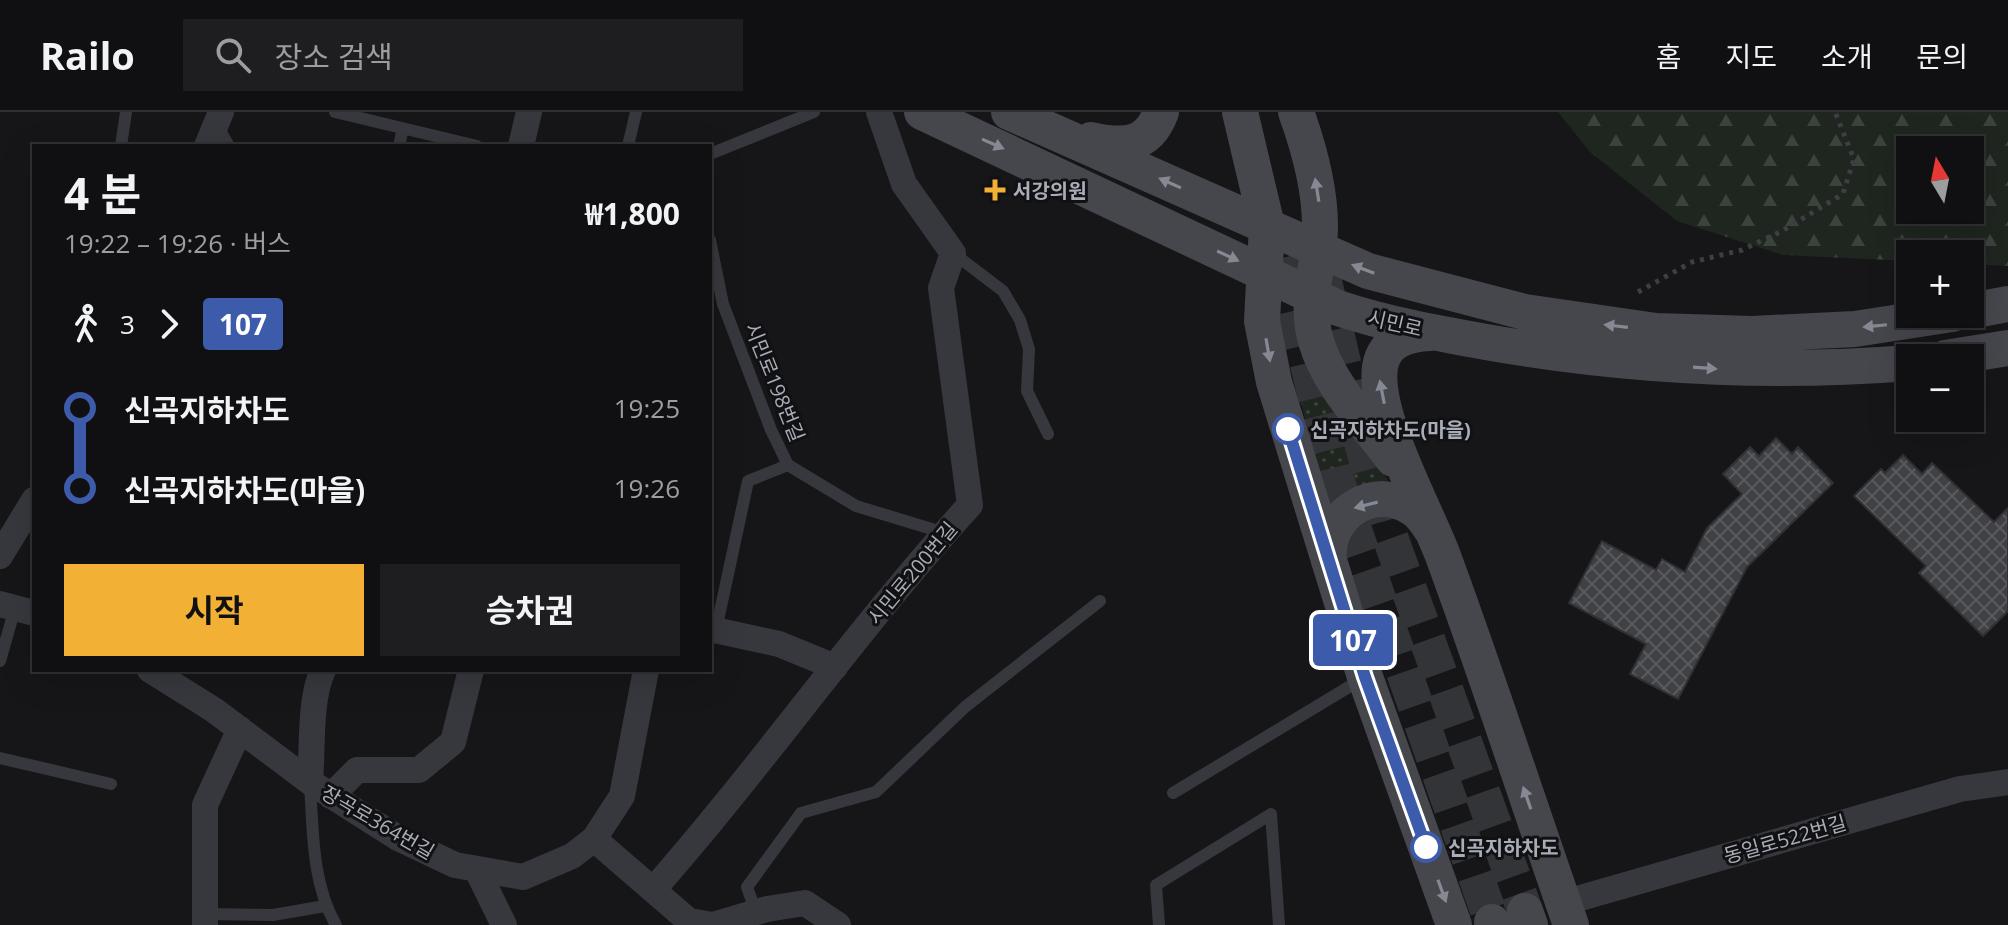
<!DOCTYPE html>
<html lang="ko">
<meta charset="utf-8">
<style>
body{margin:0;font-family:"Open Sans","Noto Sans KR",sans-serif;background:#1e1e20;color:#f1f3f6;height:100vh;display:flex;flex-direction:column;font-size:30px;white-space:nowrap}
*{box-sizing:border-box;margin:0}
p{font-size:26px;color:#9c9d9f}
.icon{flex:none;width:44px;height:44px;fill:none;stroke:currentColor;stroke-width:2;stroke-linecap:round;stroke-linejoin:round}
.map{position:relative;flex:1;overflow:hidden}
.side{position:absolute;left:32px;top:32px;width:680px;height:528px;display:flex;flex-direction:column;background:#101012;border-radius:0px;box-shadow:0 8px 32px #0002,0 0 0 2px #303032}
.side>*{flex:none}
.badge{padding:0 16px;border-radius:6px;font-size:28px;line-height:52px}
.needle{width:52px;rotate:350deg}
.fabs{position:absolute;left:1896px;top:24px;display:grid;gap:16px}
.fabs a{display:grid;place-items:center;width:88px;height:88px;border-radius:0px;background:#101012;box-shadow:0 8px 32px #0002,0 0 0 2px #303032;font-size:40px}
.map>.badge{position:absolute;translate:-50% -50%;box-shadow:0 0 0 4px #fff}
.legs{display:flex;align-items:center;gap:12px;height:88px;padding:0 32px;font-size:26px}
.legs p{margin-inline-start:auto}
.summary{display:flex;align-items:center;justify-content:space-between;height:136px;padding:0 32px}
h1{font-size:44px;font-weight:700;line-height:60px}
.button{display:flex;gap:16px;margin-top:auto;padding:16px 32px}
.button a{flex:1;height:92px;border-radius:0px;background:#f2b134;color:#111;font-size:32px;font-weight:700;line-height:92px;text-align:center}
.button a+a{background:#1e1e20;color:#f1f3f6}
ul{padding:0 32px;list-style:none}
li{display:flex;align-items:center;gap:28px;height:80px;font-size:30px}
li i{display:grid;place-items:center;width:12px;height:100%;margin:0 10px;background:currentColor}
li i::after{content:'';width:20px;height:20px;margin:-10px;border:6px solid;border-radius:50%;background:#101012}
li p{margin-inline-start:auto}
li:first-child i{background:linear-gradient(#0000 50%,currentColor 0)}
li:last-child i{background:linear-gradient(currentColor 50%,#0000 0)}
header{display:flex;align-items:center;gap:48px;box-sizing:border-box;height:112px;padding:0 40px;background:#101012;border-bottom:2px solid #303032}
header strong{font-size:38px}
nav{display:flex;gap:44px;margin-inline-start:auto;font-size:28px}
.search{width:560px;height:72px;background:#1e1e20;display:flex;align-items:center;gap:20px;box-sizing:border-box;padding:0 28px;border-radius:0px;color:#9c9d9f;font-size:30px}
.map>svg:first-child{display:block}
</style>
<header>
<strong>Railo</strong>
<div class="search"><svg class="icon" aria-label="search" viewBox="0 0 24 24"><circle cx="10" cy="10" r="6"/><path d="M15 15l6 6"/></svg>장소 검색</div>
<nav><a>홈</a><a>지도</a><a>소개</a><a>문의</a></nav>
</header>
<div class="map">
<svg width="2008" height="813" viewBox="0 0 2008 813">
<defs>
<pattern id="grass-dots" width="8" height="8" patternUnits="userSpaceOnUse" patternTransform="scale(2)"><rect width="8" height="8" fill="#1e261f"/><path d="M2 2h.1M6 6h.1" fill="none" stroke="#3c433d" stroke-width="1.8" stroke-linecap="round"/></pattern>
<pattern id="forest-firs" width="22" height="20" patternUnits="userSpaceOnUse" patternTransform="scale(2)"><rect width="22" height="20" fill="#1e261f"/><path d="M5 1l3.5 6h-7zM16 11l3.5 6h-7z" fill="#3c433d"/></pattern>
<pattern id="building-cross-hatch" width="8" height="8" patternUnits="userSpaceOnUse" patternTransform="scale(2)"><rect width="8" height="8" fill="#404145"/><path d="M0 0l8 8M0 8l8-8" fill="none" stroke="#595a5e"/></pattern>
</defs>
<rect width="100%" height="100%" fill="#161618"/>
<path fill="url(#grass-dots)" d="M1308,258L1310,261L1390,371L1331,392L1326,389L1295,267L1302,259Z"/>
<path fill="url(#forest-firs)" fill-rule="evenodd" d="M1558,0H2008V154L1970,152V142H1910V149L1783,143L1677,109L1590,40ZM1910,38H1970V98H1910Z"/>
<path fill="url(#building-cross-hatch)" stroke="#303034" stroke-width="2" d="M1776,326L1792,342L1798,335L1833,371L1747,455L1678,587L1630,562L1646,532L1569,491L1602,429L1656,458L1662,447L1685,460L1707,416L1742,382L1723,362L1750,335L1759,344Z
M1903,343L1922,362L1932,351L1994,410L2008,396V499L1983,524L1919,461L1926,454L1854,384L1881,357L1885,361Z"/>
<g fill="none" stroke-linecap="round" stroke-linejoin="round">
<path stroke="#333438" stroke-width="36" stroke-dasharray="36 18" stroke-linecap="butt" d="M1282,146L1336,367L1492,810
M1323,165L1361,327L1385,411L1525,799"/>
<path stroke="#3d3f44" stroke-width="5" stroke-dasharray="4 6" stroke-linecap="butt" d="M1638,180L1692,150L1742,138L1782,119L1843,82L1854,47L1835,0"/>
<path stroke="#37383d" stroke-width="12" d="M335,0L477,34
M218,15L229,34
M121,34L126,0
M399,34L403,16
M628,34L636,0
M710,42L814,0
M710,128L723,192L771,318L788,353L856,394L945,421
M953,141L1003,179L1020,208L1029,237L1027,279L1048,322
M716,518L748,369L788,353
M0,549L15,496
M0,646L111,672
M310,672C313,719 312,772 336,813
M1173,681L1362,567
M756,800L747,775L801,701L876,680L965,595L1100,489
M205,802L273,803L325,794
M1159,813L1156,773L1271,702L1279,813"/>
<path stroke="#37383d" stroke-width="26" d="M207,34L221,0
M521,34L529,0
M0,444L34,388
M0,492L34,501
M710,517L779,532L835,555
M150,558L214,598L310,670L398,726L455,753L523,765L572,744L594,727L622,684L646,558
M310,670C313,636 309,588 323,558
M331,684L357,658H419L453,630L471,558
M594,727L689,809L713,813L767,797L805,791L838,813
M477,758L504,813
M653,778C763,653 858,516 970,393L941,176L953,141L904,72L879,0
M1563,791L1960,677L2008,670
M205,813V693L240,617"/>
<path stroke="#45474d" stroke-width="36" d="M922,0L1338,196C1386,212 1436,221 1486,230C1628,255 1766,262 1910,251
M1009,0L1368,159L1525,200L1656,219L1752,222L1855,217L1952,202
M1240,0L1267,114L1262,209L1274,270L1365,565L1454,813
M1296,0C1309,36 1320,75 1320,114C1320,153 1304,190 1316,229C1329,274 1366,310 1393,347
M1091,28C1124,35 1148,35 1161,0
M1970,199L2008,192
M1430,221C1407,222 1384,229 1380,255C1373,304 1425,396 1443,444C1488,566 1528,690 1571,813
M1945,246L2008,236
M1329,449C1324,402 1375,369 1415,398C1422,403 1426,410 1431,417
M1525,799L1530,813
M1492,810L1494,813"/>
</g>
<defs><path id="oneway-solid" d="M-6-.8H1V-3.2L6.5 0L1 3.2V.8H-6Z" transform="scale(2)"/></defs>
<g fill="#858993">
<use href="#oneway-solid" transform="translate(993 32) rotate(24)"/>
<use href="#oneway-solid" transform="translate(1170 71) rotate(-156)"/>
<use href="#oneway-solid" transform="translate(1317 78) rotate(-99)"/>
<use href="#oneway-solid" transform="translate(1228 144) rotate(25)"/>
<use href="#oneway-solid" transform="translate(1363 157) rotate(-159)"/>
<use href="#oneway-solid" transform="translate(1616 214) rotate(-173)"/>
<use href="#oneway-solid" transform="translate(1875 214) rotate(174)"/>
<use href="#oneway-solid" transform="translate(1268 238) rotate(80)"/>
<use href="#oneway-solid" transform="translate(1705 256) rotate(4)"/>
<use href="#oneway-solid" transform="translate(1382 280) rotate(-101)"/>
<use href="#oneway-solid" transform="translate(1366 393) rotate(166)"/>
<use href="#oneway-solid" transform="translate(1527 686) rotate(-109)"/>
<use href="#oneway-solid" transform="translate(1442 779) rotate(70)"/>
</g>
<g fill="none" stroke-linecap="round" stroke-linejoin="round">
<g stroke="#fff" stroke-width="18">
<path id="line-1" d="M1288,317L1365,565L1426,735"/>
</g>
<use href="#line-1" stroke="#3d5bab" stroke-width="12"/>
</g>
<path fill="#f2b134" stroke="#111113" stroke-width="3" d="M991 66h8v8h8v8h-8v8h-8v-8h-8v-8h8z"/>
<g fill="#fff" stroke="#3d5bab" stroke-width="4">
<circle cx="1288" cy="317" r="14"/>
<circle cx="1426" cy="735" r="14"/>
</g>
<g text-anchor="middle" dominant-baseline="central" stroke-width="6" stroke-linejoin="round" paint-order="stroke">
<g font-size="20" font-weight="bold" fill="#a8adb8" stroke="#111113" text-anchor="start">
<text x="1013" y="78">서강의원</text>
</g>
<g font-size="20" fill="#a8adb8" stroke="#111113">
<text transform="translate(1395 211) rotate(13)">시민로</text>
<text transform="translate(775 270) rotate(68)">시민로198번길</text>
<text transform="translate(912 461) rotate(-50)">시민로200번길</text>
<text transform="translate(378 710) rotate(30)">장곡로364번길</text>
<text transform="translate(1785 727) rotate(-16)">동일로522번길</text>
</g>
<g font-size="20" font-weight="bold" fill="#a8adb8" stroke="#111113" text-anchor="start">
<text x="1310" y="317">신곡지하차도(마을)</text>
<text x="1448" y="735">신곡지하차도</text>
</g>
</g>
</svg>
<div class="fabs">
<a><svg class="needle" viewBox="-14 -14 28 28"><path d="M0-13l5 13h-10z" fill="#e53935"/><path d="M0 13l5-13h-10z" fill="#9c9d9f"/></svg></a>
<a>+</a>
<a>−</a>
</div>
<b class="badge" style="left:1353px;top:528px;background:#3d5bab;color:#fff">107</b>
<section class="side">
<div class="summary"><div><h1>4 분</h1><p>19:22 – 19:26 · 버스</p></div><b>₩1,800</b></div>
<div class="legs"><svg class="icon" aria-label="walk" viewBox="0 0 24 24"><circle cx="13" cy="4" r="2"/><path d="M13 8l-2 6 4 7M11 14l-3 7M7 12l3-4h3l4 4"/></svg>3<svg class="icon" aria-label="forward" viewBox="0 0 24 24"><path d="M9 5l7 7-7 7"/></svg><b class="badge" style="background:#3d5bab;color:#fff">107</b></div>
<ul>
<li><i style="color:#3d5bab"></i><b>신곡지하차도</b><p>19:25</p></li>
<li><i style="color:#3d5bab"></i><b>신곡지하차도(마을)</b><p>19:26</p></li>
</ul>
<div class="button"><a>시작</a><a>승차권</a></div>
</section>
</div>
